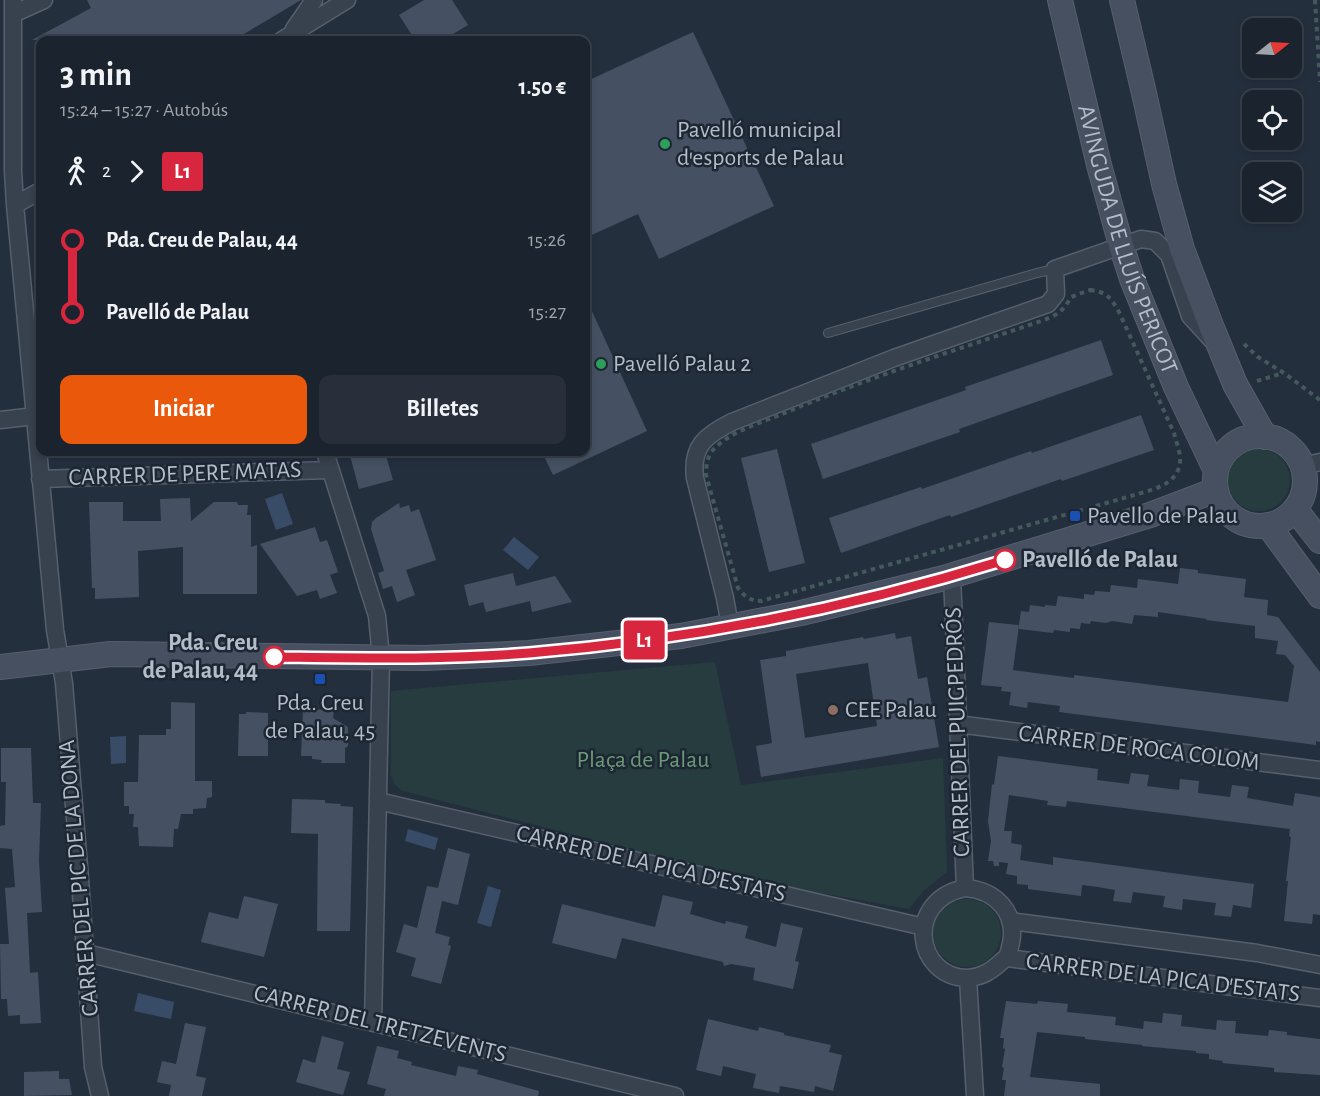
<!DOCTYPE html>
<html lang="es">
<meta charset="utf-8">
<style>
body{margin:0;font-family:"Alegreya Sans",sans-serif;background:#282f3a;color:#f1f3f6;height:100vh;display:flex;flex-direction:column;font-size:22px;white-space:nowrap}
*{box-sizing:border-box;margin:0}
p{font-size:20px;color:#a0a4aa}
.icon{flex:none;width:33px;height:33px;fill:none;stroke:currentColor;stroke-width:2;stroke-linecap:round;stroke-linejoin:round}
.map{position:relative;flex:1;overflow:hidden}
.sheet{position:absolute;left:36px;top:36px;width:554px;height:420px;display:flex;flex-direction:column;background:#1b232e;border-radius:12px;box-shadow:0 3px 9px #0003,0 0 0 2px #39404a}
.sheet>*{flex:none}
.badge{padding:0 12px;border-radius:4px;font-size:21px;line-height:39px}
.needle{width:39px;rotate:72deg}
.fabs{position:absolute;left:1242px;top:18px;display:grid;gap:12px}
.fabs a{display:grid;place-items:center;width:60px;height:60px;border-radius:12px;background:#1b232e;box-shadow:0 3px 9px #0003,0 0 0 2px #39404a;font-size:30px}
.map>.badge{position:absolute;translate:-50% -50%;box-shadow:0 0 0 3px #fff}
.legs{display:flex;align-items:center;gap:9px;height:66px;padding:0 24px;font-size:20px}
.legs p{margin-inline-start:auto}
.overview{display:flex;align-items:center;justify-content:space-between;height:102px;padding:0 24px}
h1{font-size:33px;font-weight:700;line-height:45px}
.button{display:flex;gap:12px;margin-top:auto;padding:12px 24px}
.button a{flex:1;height:69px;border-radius:12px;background:#ea580c;color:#fff;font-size:24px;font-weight:700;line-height:69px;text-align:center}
.button a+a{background:#282f3a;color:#f1f3f6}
ul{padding:0 24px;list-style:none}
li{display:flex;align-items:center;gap:21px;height:72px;font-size:22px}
li i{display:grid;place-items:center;width:9px;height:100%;margin:0 8px;background:currentColor}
li i::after{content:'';width:15px;height:15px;margin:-8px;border:4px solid;border-radius:50%;background:#1b232e}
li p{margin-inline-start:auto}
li:first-child i{background:linear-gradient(#0000 50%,currentColor 0)}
li:last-child i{background:linear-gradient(currentColor 50%,#0000 0)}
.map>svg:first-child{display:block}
</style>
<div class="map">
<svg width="1320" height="1096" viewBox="0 0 1320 1096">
<rect width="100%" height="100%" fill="#242f3e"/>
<path fill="#263c3f" d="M1228 480a31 31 0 1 1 62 0a31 31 0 1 1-62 0Z
M715,662L741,785L943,758L947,872L923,891L909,909L746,879L403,791C396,787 393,783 391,775V691Z
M933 933a34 34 0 1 1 68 0a34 34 0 1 1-68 0Z"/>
<path fill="#394c67" d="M282,493L293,524L276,530L265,499Z
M514,537L539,557L528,570L503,550Z
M126,736V763L111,764L110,737Z
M408,829L438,838L435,850L405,841Z
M488,886L501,890L491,927L477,923Z
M138,993L174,1002L171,1019L134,1011Z"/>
<path fill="#455162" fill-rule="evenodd" d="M87,0H301L234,40H32L91,8Z
M424,0H452L468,25L443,40H415L399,15Z
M693,32L774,206L659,259L638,214L585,238V82Z
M585,296L647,431L553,475L542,452H585Z
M1101,340L1113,375L959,429L960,432L823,479L811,444L966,390L965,387Z
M1141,415L1154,450L1062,481L1061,479L951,517L950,515L841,553L829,518L921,487L922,489L1031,451L1032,453Z
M777,449L805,563L769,572L741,458Z
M349,452H385L393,480L359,489Z
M190,498L191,521L214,502H237L238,505H248L247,515H251V547L257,545V594H183V547L138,551L139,597L95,599V588H92L89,502H123V521H161L160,499Z
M399,503L400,508L409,505L411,512L419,509L436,560L406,570L415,595L397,602L392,586L383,589L378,573L384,571L371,529L372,522L376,518Z
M315,527L320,542L327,540L338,572L330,575L337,593L320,599L317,590L297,596L260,544Z
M1180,568L1198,570V573L1246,579L1244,597L1268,600L1267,615L1278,617L1320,672V742L1316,741V745L1059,712L1060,706L1028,702L1027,708L1009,705L1011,692L1001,691L1002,687L981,685L989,622L1019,625L1021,611L1029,612L1030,605L1045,607V605L1056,606L1058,596L1084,599V594L1094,595L1095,591L1110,592L1111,585L1137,588L1138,579L1178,584ZM1158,612L1207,619L1206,620L1255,626V638L1278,641L1276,654L1285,655L1294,666L1288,702L1074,675V678L1013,670L1019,625V629L1053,633L1054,630L1070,632V628L1080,629L1081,623L1090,624L1091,621L1106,623L1112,621L1132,624L1134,615L1158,617Z
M513,573L516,586L555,576L572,602L532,612L530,601L486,612L483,602L469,606L464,585Z
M895,633L896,639L911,636L918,679L927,677L939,747L761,777L756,746L772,743L760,660L786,656V651L863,637L864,639ZM868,663L877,726L805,738L796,674Z
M171,702L195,703V781H212V797L207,798L206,808L193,809V814H181L178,829H174L173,847L139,846L138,827H133L134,814H129V806H124V782H138L139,735H166V729H171Z
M303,709L334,710L333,718L348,727V746L345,748V763H321L322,760L312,759V756H301Z
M246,712L268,713V756H238L239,714H246Z
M1,748H31L33,803H41L39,861L42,912L27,913L30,973L38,972L41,1023L20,1024V1015L8,1016L7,999H1L0,944H9L5,888L15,887L12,849L0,848V826L5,825L6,782H1Z
M998,756L1098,769L1097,780L1129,784L1131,773L1149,775L1147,786L1179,790L1180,779L1199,781L1198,793L1230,797L1232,785L1249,787L1247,798L1293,806L1295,793L1320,797V915L1313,914L1312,924L1284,921L1288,881H1286L1291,837L1289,836L1290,829L1067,801L1066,807L1047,805L1048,801L1009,795L1004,831H1012L1011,843L1022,845L1020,860L1053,865V857L1254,884L1251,908L1233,905L1231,917L1214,915L1216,903L1183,899L1182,910L1163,907L1165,896L1148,894L1133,892L1131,903L1113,901L1115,890L1098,887L1082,885L1081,896L1028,889V885L1017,884V876L1006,874L1008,863L999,862V866H994L993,861H988L991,841L988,821L992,784L994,785Z
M292,799L325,800V803L341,804L340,806L353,807L350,931H317L318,834L291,833Z
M448,848L470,854L458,905L442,901L435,933L450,937L448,945L451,946L441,984L411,976L416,958L396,952L404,924L417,928L427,886L438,888Z
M663,895L693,902L690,914L725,924L726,921L748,926L745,938L776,947L781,923L803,928L795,961L799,962L793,989L753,980L755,968L731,964L724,966L723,962L622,938L616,959L552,943L562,904L655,927Z
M244,896L278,904L264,957L201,942L209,912L238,919Z
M1006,1001L1037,1004L1038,1001L1068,1004L1067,1012L1116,1017L1115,1025L1143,1029L1144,1021L1162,1023L1163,1013L1182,1015L1181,1026L1216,1030L1217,1020L1226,1021H1236L1235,1033L1268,1036L1269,1030L1287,1032V1035L1320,1039V1075L1274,1072V1068L1222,1063L1223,1061L1209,1059V1054L1196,1053V1051L1142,1046V1045L1085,1039V1037L1037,1032L1030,1077L1100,1084V1096H1004L1006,1080H1002L1004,1068L1002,1067L1005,1049L1003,1048L1004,1038H1000Z
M708,1019L758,1031L759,1027L784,1033V1035L831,1045L829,1052L842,1055L833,1091L815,1086L814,1092L780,1086L779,1093L753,1088L756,1074L723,1066L721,1076L696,1070Z
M185,1023L206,1027L196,1076L206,1078L202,1096H169L171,1085L157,1082L162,1061L176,1064Z
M322,1036L344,1042L337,1069L350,1072L343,1095L296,1082L303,1059L315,1063Z
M377,1046L399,1051L397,1058L412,1062L411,1065L456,1076L458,1066L478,1070L477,1074L539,1091L538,1096H384L386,1089L367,1084Z
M59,1071V1079H69L72,1095L24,1096V1072Z"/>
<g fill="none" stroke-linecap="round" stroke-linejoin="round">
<g stroke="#565f6c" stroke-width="10">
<path id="lane" d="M828,333L1037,273L1055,269"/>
</g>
<g stroke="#565f6c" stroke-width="19">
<path id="street" d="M13,0V171L15,205L55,630L64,683L80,879L93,1067L100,1096
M13,14L44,0
M294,29L314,0
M282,40L347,0
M15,205L40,191
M0,420L35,416
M325,452L377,616L381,658L373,1023
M1302,466L1320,462
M40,479L330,470
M952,576L965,888
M730,626L725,598L695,478C691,446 706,435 732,422L894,358L1048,304L1056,294L1055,269L1141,239L1155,241L1169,255L1190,316L1212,340
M957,724L1320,770
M378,801L924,927
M965,888C995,890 1017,912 1011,943C1010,947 1009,953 1007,956C1006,958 1002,961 1001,962C991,971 982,977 968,978C915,978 904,900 965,888Z
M1010,921L1257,953L1320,965
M86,953L675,1096
M1007,958L1320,998
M968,978L975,1096"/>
</g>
<g stroke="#565f6c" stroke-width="26">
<g id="secondary">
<path id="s1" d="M1060,0L1099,165L1121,245L1132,279L1176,387L1216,471"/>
<path d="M1122,0L1144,93L1164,184L1182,249L1212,328L1235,384L1265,437"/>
<circle cx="1260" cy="481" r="45"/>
<path d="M1295,509L1320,541"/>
<path d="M1268,525L1320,596"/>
<path d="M0,667L111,654L425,658L529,653L681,636L801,613L944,578L1150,515L1216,490"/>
</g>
</g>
<path stroke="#44595c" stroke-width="4" stroke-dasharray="4.5 4.5" stroke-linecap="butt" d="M1315,0L1320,82
M1090,290C1107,292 1111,298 1119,312L1174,433C1176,442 1181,453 1180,462C1178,486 1150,490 1131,496L761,601C750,601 744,596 738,588L706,475C706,466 707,457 713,450C729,432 760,423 782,414C867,378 956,350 1044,320C1059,314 1063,311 1071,297Z
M1244,344L1258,357L1284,373L1320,400
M1257,381L1283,373"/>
<use href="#lane" stroke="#38414e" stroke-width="8"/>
<use href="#street" stroke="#38414e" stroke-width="16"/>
<use href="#secondary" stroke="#465061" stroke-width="24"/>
</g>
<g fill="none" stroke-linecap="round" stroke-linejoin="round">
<g stroke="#fff" stroke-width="14">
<path id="line-1" d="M274,657C359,658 444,660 529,653C690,640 850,608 1005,560"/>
</g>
<use href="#line-1" stroke="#d7263d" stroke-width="9"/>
</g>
<g fill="#2e9e5b" stroke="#1d2633" stroke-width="2">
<circle cx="665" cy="144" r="6"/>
<circle cx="601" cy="364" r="6"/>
</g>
<g fill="#1a4fb4" stroke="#1d2633" stroke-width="2">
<rect x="1069" y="510" width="12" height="12" rx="3"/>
<rect x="314" y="673" width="12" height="12" rx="3"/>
</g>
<g fill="#fff" stroke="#d7263d" stroke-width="3">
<circle cx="1005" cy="560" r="10"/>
<circle cx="274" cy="657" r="10"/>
</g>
<circle fill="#8d6e63" stroke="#1d2633" stroke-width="2" cx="833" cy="710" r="6"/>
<g text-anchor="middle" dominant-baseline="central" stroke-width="5" stroke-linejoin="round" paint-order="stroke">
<g font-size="24" fill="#b4bcc9" stroke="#1d2633" text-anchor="start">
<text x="677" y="130">Pavelló municipal<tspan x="677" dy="28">d'esports de Palau</tspan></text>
<text x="613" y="364">Pavelló Palau 2</text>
<text x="1087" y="516">Pavello de Palau</text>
<text x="320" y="703" text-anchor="middle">Pda. Creu<tspan x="320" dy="28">de Palau, 45</tspan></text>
<text x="845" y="710">CEE Palau</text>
</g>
<g font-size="24" fill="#b4bcc9" stroke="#1d2633">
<text stroke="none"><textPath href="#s1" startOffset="249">AVINGUDA DE LLUÍS PERICOT</textPath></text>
<text transform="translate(185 474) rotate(-2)">CARRER DE PERE MATAS</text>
<text transform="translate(958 732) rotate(-92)">CARRER DEL PUIGPEDRÓS</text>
<text transform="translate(1139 748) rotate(7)">CARRER DE ROCA COLOM</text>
<text transform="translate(651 864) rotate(13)">CARRER DE LA PICA D'ESTATS</text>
<text transform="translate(79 878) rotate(-95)">CARRER DEL PIC DE LA DONA</text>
<text transform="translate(1163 978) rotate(7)">CARRER DE LA PICA D'ESTATS</text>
<text transform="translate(380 1024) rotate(14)">CARRER DEL TRETZEVENTS</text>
</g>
<g font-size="24" font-weight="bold" fill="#b4bcc9" stroke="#1d2633" text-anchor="start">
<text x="1022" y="560">Pavelló de Palau</text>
<text x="258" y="643" text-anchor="end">Pda. Creu<tspan x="258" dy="28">de Palau, 44</tspan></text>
</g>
<g font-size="24" fill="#6b9a76" stroke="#1d2633">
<text x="643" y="760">Plaça de Palau</text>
</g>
</g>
</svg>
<div class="fabs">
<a><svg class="needle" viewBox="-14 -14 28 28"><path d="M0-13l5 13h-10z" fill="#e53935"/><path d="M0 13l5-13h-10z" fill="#a0a4aa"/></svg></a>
<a><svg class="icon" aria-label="locate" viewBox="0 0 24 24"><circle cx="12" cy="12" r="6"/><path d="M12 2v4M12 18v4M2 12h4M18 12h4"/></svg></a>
<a><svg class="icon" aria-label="layers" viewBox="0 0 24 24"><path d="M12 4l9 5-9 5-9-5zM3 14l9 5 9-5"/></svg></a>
</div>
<b class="badge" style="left:644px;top:640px;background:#d7263d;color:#fff">L1</b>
<section class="sheet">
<div class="overview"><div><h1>3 min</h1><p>15:24 – 15:27 · Autobús</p></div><b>1.50 €</b></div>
<div class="legs"><svg class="icon" aria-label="walk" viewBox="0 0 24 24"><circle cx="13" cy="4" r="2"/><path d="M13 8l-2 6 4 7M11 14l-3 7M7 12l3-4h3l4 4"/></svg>2<svg class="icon" aria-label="forward" viewBox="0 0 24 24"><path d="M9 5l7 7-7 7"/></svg><b class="badge" style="background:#d7263d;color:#fff">L1</b></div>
<ul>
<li><i style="color:#d7263d"></i><b>Pda. Creu de Palau, 44</b><p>15:26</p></li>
<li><i style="color:#d7263d"></i><b>Pavelló de Palau</b><p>15:27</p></li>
</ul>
<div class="button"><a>Iniciar</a><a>Billetes</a></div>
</section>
</div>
